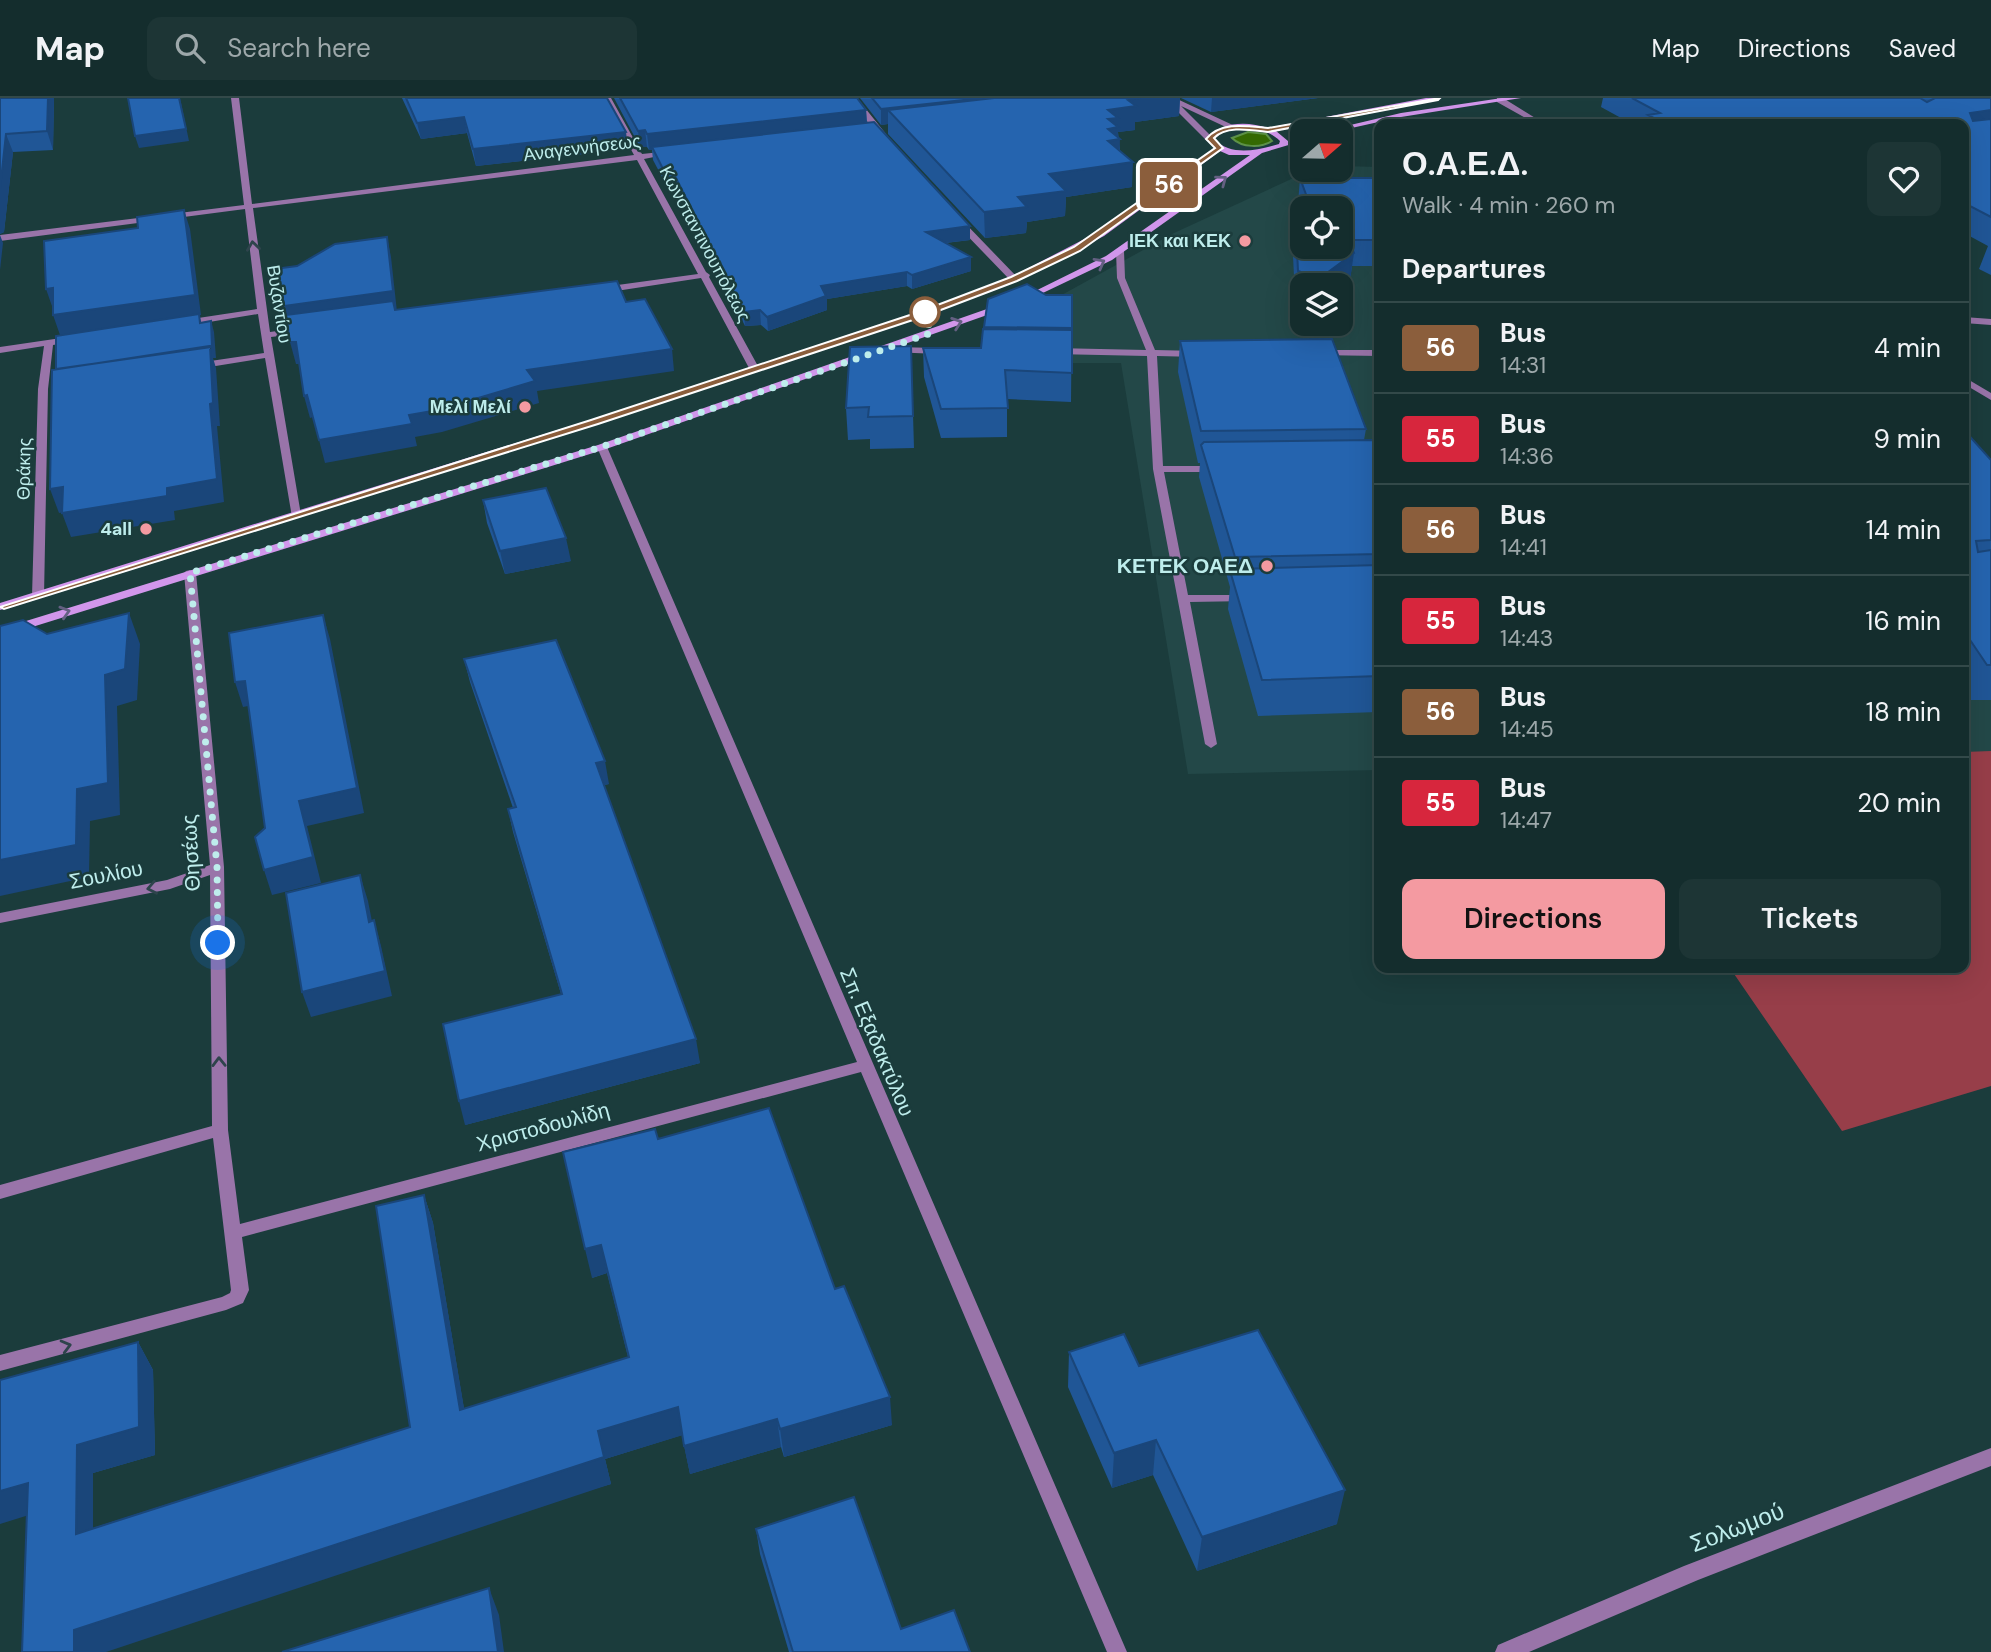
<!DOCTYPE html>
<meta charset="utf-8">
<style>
body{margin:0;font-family:"DM Sans",sans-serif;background:#1d3535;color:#f1f3f6;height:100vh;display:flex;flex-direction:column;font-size:26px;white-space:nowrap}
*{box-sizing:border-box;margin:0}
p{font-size:23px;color:#9da8aa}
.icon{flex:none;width:38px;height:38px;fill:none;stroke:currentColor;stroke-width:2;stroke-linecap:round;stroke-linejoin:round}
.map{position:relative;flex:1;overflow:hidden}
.details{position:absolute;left:1374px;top:21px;width:595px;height:854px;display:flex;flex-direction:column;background:#142d2d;border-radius:14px;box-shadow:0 7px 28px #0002,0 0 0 2px #334949}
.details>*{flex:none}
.badge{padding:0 14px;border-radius:5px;font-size:24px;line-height:46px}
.needle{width:46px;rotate:70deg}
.controls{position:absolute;left:1290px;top:21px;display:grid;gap:14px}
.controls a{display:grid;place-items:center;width:63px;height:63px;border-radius:14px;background:#142d2d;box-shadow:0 7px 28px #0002,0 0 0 2px #334949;font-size:35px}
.you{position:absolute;width:35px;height:35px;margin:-18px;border:5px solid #fff;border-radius:50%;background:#1a73e8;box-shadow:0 0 0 10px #1a73e833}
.map>.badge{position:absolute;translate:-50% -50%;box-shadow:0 0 0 4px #fff}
h2{padding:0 28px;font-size:26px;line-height:63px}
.round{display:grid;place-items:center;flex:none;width:74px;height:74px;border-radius:14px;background:#1d3535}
.headline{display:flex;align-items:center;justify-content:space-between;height:119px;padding:0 28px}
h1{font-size:33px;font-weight:600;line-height:52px}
.button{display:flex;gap:14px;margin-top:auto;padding:14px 28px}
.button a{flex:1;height:80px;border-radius:14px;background:#f49aa1;color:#111;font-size:28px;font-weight:600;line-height:80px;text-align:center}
.button a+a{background:#1d3535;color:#f1f3f6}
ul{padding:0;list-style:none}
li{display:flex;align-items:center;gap:21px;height:91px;padding:0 28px;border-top:2px solid #334949}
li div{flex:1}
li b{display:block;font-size:26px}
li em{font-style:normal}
li .badge{min-width:77px;font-weight:700;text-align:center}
header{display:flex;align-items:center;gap:42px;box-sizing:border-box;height:98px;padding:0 35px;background:#142d2d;border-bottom:2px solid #334949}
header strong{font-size:33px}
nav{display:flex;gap:38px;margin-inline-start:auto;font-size:24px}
.search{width:490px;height:63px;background:#1d3535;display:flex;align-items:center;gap:18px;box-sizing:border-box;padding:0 24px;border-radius:14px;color:#9da8aa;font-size:26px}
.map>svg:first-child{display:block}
</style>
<header>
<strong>Map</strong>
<div class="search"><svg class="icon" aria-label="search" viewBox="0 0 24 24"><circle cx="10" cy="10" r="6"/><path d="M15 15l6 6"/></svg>Search here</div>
<nav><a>Map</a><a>Directions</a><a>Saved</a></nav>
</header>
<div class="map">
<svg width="1991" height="1554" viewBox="0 0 1991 1554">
<rect width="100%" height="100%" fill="#1b3c3c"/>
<path fill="#234848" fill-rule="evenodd" d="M1341,68L1379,69V672L1188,676L1121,265H1043L1049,204L1174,135L1311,72H1340ZM1302,110H1340V149H1302ZM1302,187H1340V226H1302Z
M1964,346L1991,374V658L1964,659Z"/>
<path fill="#973e49" d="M1991,653V988L1842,1033L1730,870H1964V654Z"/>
<path fill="#346902" stroke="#5d9148" stroke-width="2" d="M1248,34L1266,36L1272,43C1261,50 1242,50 1232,40Z"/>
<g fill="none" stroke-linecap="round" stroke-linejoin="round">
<path fill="#9974a9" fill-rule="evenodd" d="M231,0H239L252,106L634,57L603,0H611L642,56L670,53L674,55L644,61L706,174L710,177L709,179L759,270L754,273L749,270L701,180L603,195L599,192L603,189L698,176L637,62L253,110L270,234L305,229L310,232L305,235L271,239L301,417L300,419H292L265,260L197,271L192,268L197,265L264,255L258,216L185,228L180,225L185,222L257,211L245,111L0,143V137L244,107Z
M849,0H857L886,36V40H880Z
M956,122H962L1017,179V183H1011L956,126Z
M1120,150L1124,153L1125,180L1155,252L1198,253L1203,256L1198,259L1157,258L1163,368H1216L1221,371L1216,374H1164L1188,497H1248L1254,500L1248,503L1190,504L1217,646L1211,650L1205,646L1153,371L1147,258L1054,256L1049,253L1054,250L1146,252L1117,180L1116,153Z
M75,238L78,239V243L53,247L48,291L44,498L38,501L32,498L38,291L44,248L0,255V249Z
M893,249L939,250L944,253L939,256L890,254L888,252Z
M1320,252H1379V258L1317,257L1315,255Z
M1964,279L1991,295V302L1964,286Z
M602,346L607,349L1127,1554H1107L861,974L242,1139L249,1192L243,1205L226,1212L0,1273V1257L222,1199L230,1195L231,1192L213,1040L0,1101V1087L212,1028L210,777L170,791L0,825V815L167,782L210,767L184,475L186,473L190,472L196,475L224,769L228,1032L240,1126L857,964L597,349Z
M1991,1350V1368L1698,1482L1529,1554H1495L1498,1547L1684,1468Z"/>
<path fill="#9974a9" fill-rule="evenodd" d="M1165,0H1175L1237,29L1230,31L1181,8L1214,41L1207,43L1174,10L1176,6Z
M1497,0H1503L1545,26H1536L1497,4Z
M1964,219L1991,221V227L1964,225Z"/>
<path fill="#d196eb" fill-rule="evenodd" d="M1426,0H1442L1276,33L1288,43L1302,39V43L1262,55L1112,162L1026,203L1019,201L1106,158L1250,57H1229L1220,53L1104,138L1017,183L925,218L598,326L0,512V505L590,322L919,214L1011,179L1098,134L1215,50L1206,41C1222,23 1247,23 1268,30ZM1236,30C1252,30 1268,31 1280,43L1279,46C1257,52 1232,59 1214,41L1219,36Z
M1502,0H1521L1401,19L1338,33H1325L1401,15Z
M1004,205L1009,208L1007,210L606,351L0,539V531L598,347Z"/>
</g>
<path fill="#205696" d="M0,0H54L53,52L13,54L4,134L0,136Z
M402,0H607L628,51L476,68L467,35L421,41Z
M614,0H857L866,12L867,25L970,142L946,145L971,159V173L912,191L907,188L827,201V212L768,233L761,227L745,228L678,93L670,94L653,62L652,52H649L647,49H640Z
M860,0H1180L1179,18L1135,24V32L1118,34L1120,52L1132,89L1066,99L1065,118L1027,124L1026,135L985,140L888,36V26L881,27Z
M1181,0H1318L1211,14Z
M1603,0H1991V177L1979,171L1988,148L1964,135V26H1632L1601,9Z
M1300,80H1379V168H1352L1350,182L1340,187H1302V202L1295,200L1292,136L1295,110H1299L1298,106Z
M1046,197H1072L1071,304L1007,301V339L941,340L924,279L923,250H981L984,231L988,201Z
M1180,243L1366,331L1364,342L1379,353V614L1258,618L1228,511L1230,489L1199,379L1200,365H1198L1178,274Z
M911,248L914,350L870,351V341L848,342L846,310Z
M1964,332L1991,362V602H1971L1964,590Z
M483,402L571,463L505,476L487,425Z
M464,561L609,686L604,687L700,965L465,1027L561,896L513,734L508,711L513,710L470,584Z
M658,1041L835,1191L892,1327L784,1359L781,1349L690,1376L682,1337L605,1361L611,1386L22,1554L138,1244L153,1272L155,1357L93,1375V1430L410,1329L424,1097L433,1125L464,1311L628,1259L607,1175L592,1180Z
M1069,1254L1139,1268L1337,1426L1197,1473L1153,1377L1112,1390L1068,1289Z
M756,1431L901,1531L970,1554H789L760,1456Z"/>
<path fill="#1a467a" d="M48,0H54L53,52L47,33Z
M180,0L189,43L139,50L135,38Z
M982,0H1125L888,12V26L881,27V11Z
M1140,0H1180L1179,18L1135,24V32L1118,34V41H1120L1119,65L1107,67L1108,12L1128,2Z
M1212,0H1318L1211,14Z
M866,12L867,28L652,49V52H649L647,36Z
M1991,12V33L1964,39L1970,15Z
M464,19L467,35L421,41L417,25Z
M645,32L647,49H640L638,33Z
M626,34L628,51L476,68L473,51Z
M6,36L13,54L4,134L0,136V91Z
M1133,64L1132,89L1066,99L1065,118L1027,124L1026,135L985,140L984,114L1049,76Z
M676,80L678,93L670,94L668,81Z
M184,112L190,131L201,217H199L202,227L60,237L53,217Z
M970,128V142L926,147V134Z
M0,137L3,145L0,172Z
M387,139L391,159L397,214L283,230L277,209Z
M1354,155L1350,182L1340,189V187H1319L1320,180Z
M971,159V173L912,191V177Z
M907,174V188L827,201V212L768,233L767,219L821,188Z
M53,190V211L46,191Z
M760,212L761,227L745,228L744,214Z
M211,223L214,234L216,260H213L216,270L220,328H217L224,404L174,413L175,422L71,439L62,415L167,390L210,306Z
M290,244H296L301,266H296Z
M672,251L674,273L537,293L539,305L442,334L415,339L417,348L325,365L319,342L409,317L527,272Z
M307,297L313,319L310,320L304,298Z
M63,389L72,413L59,415L50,391Z
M566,440L571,463L505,476L500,453Z
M129,515L140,546L137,602L117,608L120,717L90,723L89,779L0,798V762L77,691L105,577Z
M323,517L330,541L364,715L307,728L321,785L272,797L264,772L299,703Z
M245,583L253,607L243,609L235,584Z
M605,663L609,686L600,688L596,665Z
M360,777L368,803L377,849L369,824Z
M374,822L381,848L392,898L311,919L302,894Z
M696,941L700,965L465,1027L459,1003Z
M424,1097L433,1125L469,1340L460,1312Z
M601,1147L607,1175L592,1180L585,1151Z
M138,1244L153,1272L155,1357L93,1375V1463L76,1436L77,1347Z
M890,1299L892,1327L784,1359L780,1331Z
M678,1309L683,1337L605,1361L611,1386L106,1554H74V1532L598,1333Z
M777,1321L781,1349L690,1376L684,1348Z
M1156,1342L1153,1377L1112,1390L1114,1355Z
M28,1385L45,1412L0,1426V1393Z
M1345,1392L1337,1426L1197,1473L1202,1439Z
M489,1490L499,1517L504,1554H498Z"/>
<path fill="#2564af" stroke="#1a467a" stroke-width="2" d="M0,0H48L47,33L6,36L0,91Z
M128,0H179L186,31L135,38Z
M406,0H607L626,34L473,51L464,19L417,25Z
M620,0H857L866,12L647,36L645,32L638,33Z
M872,0H982L881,11Z
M994,0H1140L1128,2L1136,8L1108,12L1118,20L1108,21L1118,29L1108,31L1120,41L1108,43L1133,64L1049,76L1066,93L1018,99L1027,109L984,114L888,12Z
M1632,0H1920L1927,4L1935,0H1991V12L1970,15L1973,23L1991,21V119L1964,105V26H1665L1648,17L1660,15Z
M874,24L970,128L926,134L971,159L912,177L907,174L821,188L826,198L767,219L760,212L744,214L676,80L668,81L652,49Z
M1300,80H1379V142H1349L1354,155L1320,180L1298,173L1295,110H1302V149H1340V110H1311Z
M184,112L195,197L53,217V190L46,191L44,143L138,130L137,119Z
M387,139L393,193L277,209L274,171L297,168L335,146Z
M617,183L626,204L645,201L672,251L527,272L535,283L438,312L409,317L412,326L319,342L307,297L304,298L296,244H290L286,217L393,203L395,212Z
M1027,186L1046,197H1072V230L984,229L988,201Z
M199,216L200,225L211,223L212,249L56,271V238Z
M983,231L1072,232V275L1005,272L1008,310L941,311L923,250H981Z
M1332,241L1366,331L1201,333L1180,243Z
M210,248L213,305L210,306L217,381L167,390V398L62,415L63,389L50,391L52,272Z
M911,248L913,318L868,319L869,309L846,310L850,249Z
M1964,332L1991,362V442L1976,443L1978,454L1991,452V567H1987L1964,533Z
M1374,342L1379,353V456L1235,459L1201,347L1204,344Z
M546,390L566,440L500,453L483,402Z
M1379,467V578L1262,582L1231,476H1240L1238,471Z
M129,515L125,571L105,577L108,685L77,691L76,747L0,762V528L23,522L47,536Z
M323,517L357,690L299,703L313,759L264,772L255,739L265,730L245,583L235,584L229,535Z
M556,542L605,663L596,665L696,941L459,1003L443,926L562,896L508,711L516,709L464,561Z
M360,777L369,824L374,822L385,873L302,894L286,795Z
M769,1010L835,1191L844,1188L890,1299L780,1331L777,1321L684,1348L678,1309L598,1333L604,1359L74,1532V1554H22L28,1385L0,1393V1282L138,1244L139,1329L77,1347L76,1436L410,1329L376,1108L424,1097L460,1312L629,1259L601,1147L585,1151L563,1054L655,1031L658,1041Z
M1258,1232L1345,1392L1202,1439L1156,1342L1114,1355L1069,1254L1124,1236L1139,1268Z
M854,1399L901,1531L954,1512L970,1554H793L756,1431Z
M489,1490L498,1554H282Z"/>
<defs><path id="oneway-chevron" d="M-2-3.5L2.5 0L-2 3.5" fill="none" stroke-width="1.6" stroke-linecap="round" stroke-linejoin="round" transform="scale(1.75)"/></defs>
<g stroke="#646082">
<use href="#oneway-chevron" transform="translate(1222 82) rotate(-37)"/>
<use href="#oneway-chevron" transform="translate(1100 165) rotate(-29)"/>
<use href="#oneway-chevron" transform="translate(957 225) rotate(-19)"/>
<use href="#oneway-chevron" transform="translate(65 514) rotate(-17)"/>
</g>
<g stroke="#2e444c">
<use href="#oneway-chevron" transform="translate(253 148) rotate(-98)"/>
<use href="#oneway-chevron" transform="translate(152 790) rotate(169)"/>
<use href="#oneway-chevron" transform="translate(219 964) rotate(-91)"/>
<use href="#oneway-chevron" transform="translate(66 1248) rotate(-15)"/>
</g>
<path fill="#8b5e3c" stroke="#fff" stroke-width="2" d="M1438,2L1268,34C1251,32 1226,27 1214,40L1223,50L1080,153L1017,183L925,218L598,326L4,511L0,509L591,322L919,214L1011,179L1074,149L1215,50L1206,41C1221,23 1247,28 1268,30L1440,0Z"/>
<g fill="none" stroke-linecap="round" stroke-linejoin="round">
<path stroke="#beedec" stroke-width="7" stroke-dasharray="0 12.6" d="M218,845L217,769L190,475L601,349L931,235L925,214"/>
</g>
<g fill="#f49aa1" stroke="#1b3c3c" stroke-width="2.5">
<circle cx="1245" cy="143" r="7"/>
<circle cx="525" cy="309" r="7"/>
<circle cx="146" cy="431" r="7"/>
<circle cx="1267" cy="468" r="7"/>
</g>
<circle fill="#fff" stroke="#8b5e3c" stroke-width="3.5" cx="925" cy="214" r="14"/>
<g text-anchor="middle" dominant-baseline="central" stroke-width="5" stroke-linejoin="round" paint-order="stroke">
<g font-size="18" fill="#beedec" stroke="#1b3c3c">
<text transform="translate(582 50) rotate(-7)">Αναγεννήσεως</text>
<text transform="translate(705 146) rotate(62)">Κωνσταντινουπόλεως</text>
<text transform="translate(279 206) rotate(81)">Βυζαντίου</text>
<text transform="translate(24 371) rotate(-89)">Θράκης</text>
</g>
<g font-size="18" font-weight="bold" fill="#beedec" stroke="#1b3c3c" text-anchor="end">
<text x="1231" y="143">ΙΕΚ και ΚΕΚ</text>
<text x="511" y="309">Μελί Μελί</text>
<text x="132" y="431">4all</text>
</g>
<g font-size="21" font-weight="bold" fill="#beedec" stroke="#1b3c3c" text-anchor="end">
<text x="1253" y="468">ΚΕΤΕΚ ΟΑΕΔ</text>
</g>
<g font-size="21" fill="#beedec" stroke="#1b3c3c">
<text transform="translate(191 755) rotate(-93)">Θησέως</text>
<text transform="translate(106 777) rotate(-11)">Σουλίου</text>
<text transform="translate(877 944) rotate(67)">Σπ. Εξαδακτύλου</text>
<text transform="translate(543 1029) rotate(-15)">Χριστοδουλίδη</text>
</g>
<g font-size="24" fill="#beedec" stroke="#1b3c3c">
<text transform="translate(1737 1429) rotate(-21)">Σολωμού</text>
</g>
</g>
</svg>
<div class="controls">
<a><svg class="needle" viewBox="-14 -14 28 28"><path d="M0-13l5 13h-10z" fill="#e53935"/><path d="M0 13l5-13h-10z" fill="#9da8aa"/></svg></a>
<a><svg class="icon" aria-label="locate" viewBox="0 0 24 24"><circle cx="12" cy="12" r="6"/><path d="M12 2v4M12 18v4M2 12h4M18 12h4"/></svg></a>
<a><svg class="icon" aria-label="layers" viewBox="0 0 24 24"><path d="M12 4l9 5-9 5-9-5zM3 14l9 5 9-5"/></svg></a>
</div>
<div class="you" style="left:218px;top:845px"></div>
<b class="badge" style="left:1169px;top:87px;background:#8b5e3c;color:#fff">56</b>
<section class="details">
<div class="headline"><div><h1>Ο.Α.Ε.Δ.</h1><p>Walk · 4 min · 260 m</p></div><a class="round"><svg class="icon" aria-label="heart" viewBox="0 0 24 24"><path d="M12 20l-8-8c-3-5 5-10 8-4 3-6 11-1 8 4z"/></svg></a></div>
<h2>Departures</h2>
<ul>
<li><span class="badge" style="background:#8b5e3c;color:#fff">56</span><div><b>Bus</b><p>14:31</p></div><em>4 min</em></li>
<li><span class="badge" style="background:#d7263d;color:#fff">55</span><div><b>Bus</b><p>14:36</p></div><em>9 min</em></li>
<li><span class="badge" style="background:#8b5e3c;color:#fff">56</span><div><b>Bus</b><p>14:41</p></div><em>14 min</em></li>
<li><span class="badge" style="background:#d7263d;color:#fff">55</span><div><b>Bus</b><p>14:43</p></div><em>16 min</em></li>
<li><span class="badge" style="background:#8b5e3c;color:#fff">56</span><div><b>Bus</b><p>14:45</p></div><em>18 min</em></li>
<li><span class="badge" style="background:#d7263d;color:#fff">55</span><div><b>Bus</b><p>14:47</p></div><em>20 min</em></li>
</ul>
<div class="button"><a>Directions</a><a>Tickets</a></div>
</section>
</div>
